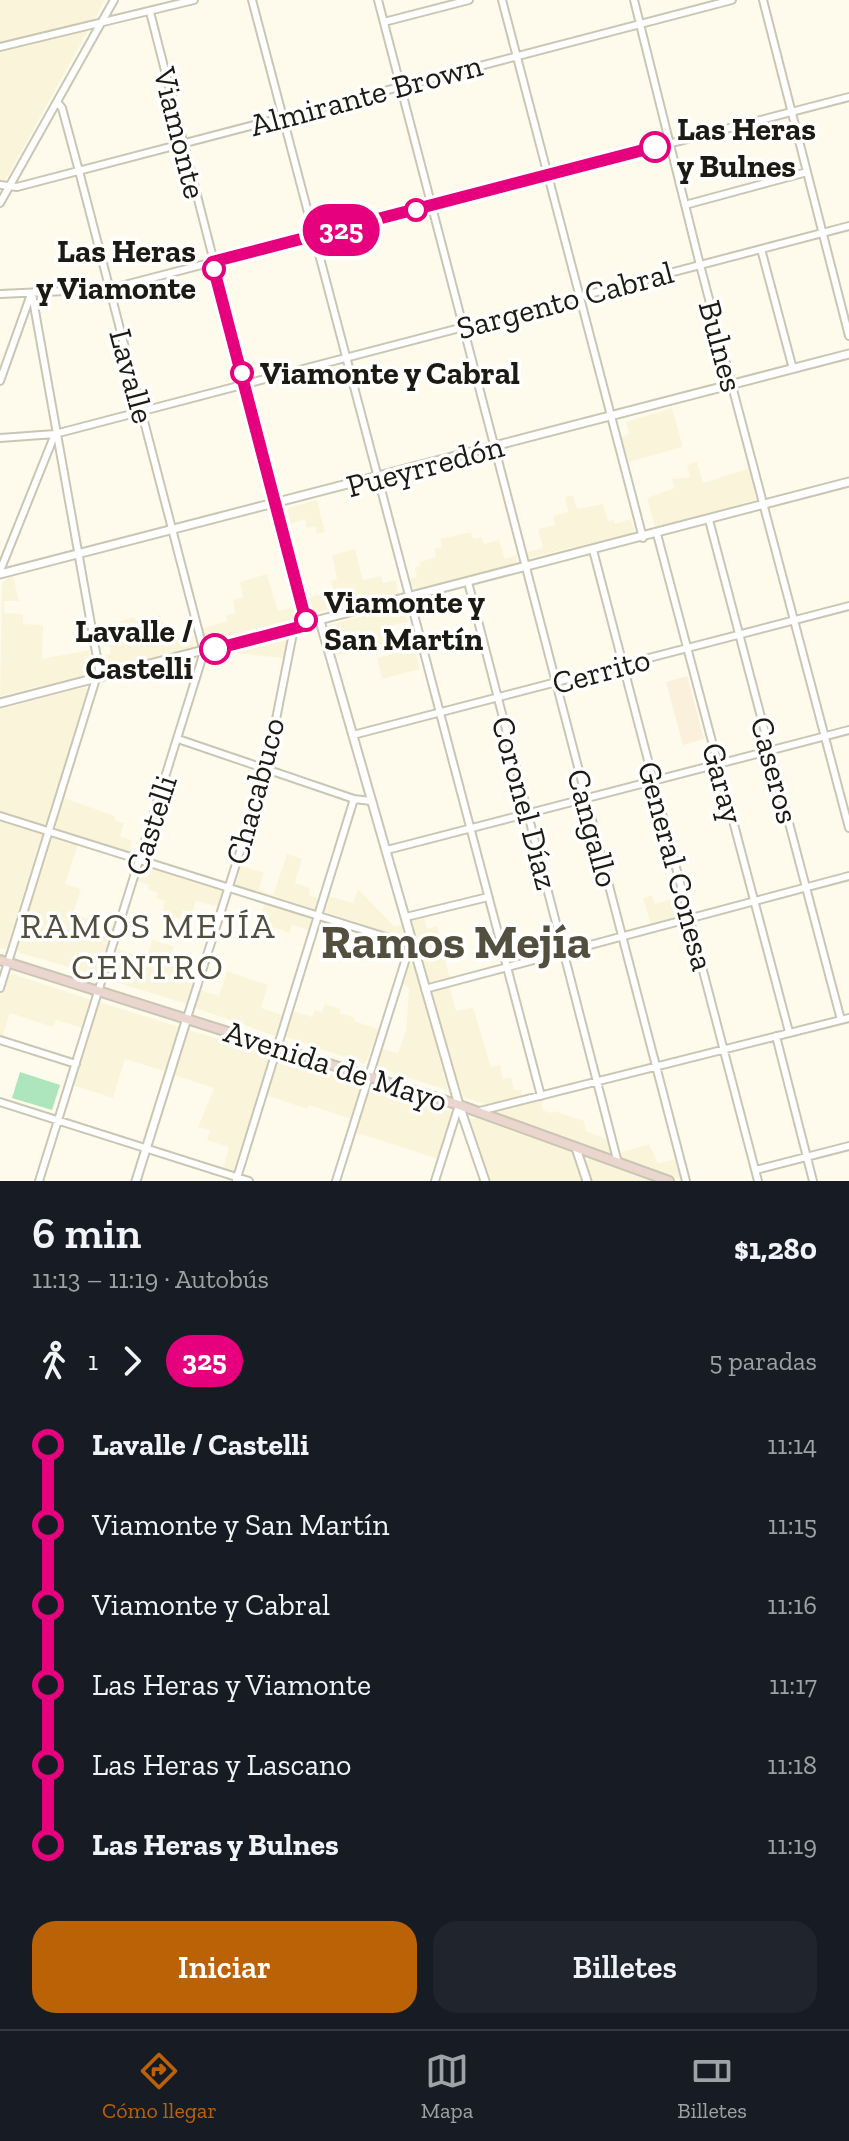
<!DOCTYPE html>
<html lang="es">
<meta charset="utf-8">
<style>
body{margin:0;font-family:"Zilla Slab",serif;background:#20242c;color:#f1f3f6;height:100vh;display:flex;flex-direction:column;font-size:30px;white-space:nowrap}
*{box-sizing:border-box;margin:0}
p{font-size:26px;color:#9ea1a6}
.icon{flex:none;width:44px;height:44px;fill:none;stroke:currentColor;stroke-width:2;stroke-linecap:round;stroke-linejoin:round}
.map{position:relative;height:1181px;overflow:hidden}
.panel{display:flex;flex-direction:column;background:#171b24;flex:1}
.panel>*{flex:none}
.badge{padding:0 16px;border-radius:26px;font-size:28px;line-height:52px}
.map>.badge{position:absolute;translate:-50% -50%;box-shadow:0 0 0 4px #fff}
.legs{display:flex;align-items:center;gap:12px;height:88px;padding:0 32px;font-size:26px}
.legs p{margin-inline-start:auto}
.summary{display:flex;align-items:center;justify-content:space-between;height:136px;padding:0 32px}
h1{font-size:44px;font-weight:600;line-height:60px}
.cta{display:flex;gap:16px;margin-top:auto;padding:16px 32px}
.cta a{flex:1;height:92px;border-radius:24px;background:#bc6206;color:#fff;font-size:32px;font-weight:600;line-height:92px;text-align:center}
.cta a+a{background:#20242c;color:#f1f3f6}
ul{padding:0 32px;list-style:none}
li{display:flex;align-items:center;gap:28px;height:80px;font-size:30px}
li i{display:grid;place-items:center;width:12px;height:100%;margin:0 10px;background:currentColor}
li i::after{content:'';width:20px;height:20px;margin:-10px;border:6px solid;border-radius:50%;background:#171b24}
li p{margin-inline-start:auto}
li:first-child i{background:linear-gradient(#0000 50%,currentColor 0)}
li:last-child i{background:linear-gradient(currentColor 50%,#0000 0)}
.dock{display:flex;justify-content:space-around;align-items:center;height:112px;border-top:2px solid #363941;background:#171b24;font-size:22px;color:#9ea1a6}
.dock a{display:grid;justify-items:center;gap:4px}
.dock .current{color:#bc6206}
.map>svg:first-child{display:block}
</style>
<div class="map">
<svg width="849" height="1181" viewBox="0 0 849 1181">
<rect width="100%" height="100%" fill="#fefbec"/>
<path fill="#faf5da" d="M0,0H105L0,190Z
M672,408L683,447L628,462L621,437L629,434L626,422Z
M697,462L703,483L750,468L756,500L655,528L647,498L674,488L672,479L690,477L687,465Z
M573,495L577,509L603,504L608,521L614,520L615,524L631,519L634,530L632,533L529,558L527,552L543,548L538,529L555,525L553,516L568,512L565,497Z
M317,500L325,532L317,534L315,526L307,528L305,519L290,524L288,508Z
M471,532L473,539L481,537L484,544L499,540L505,559L517,555L516,563L415,590L413,588L410,579L417,577L415,567L420,566L419,562L436,557L434,549L442,547L440,539Z
M355,549L363,580L381,576L383,583L396,580L398,593L312,614L308,598L333,590L331,581L337,579L332,555Z
M267,574L278,611L298,607L300,622L205,647L203,628L227,621L226,615L235,613L233,600L243,597L240,582Z
M13,575L19,601H4V613L23,614V624L43,625L42,659L89,650L92,671L89,674L0,696L2,582Z
M401,606L404,608L408,622L390,626L393,641L337,656L329,627L332,624Z
M160,615L168,639L182,635L183,638L193,636V648L110,669L107,667L104,656L111,653L109,645L124,641L120,621L134,617L136,621Z
M284,633L289,636L284,658L236,653L237,646Z
M415,648L420,669L382,679L377,658Z
M85,687L87,690L47,823L44,826L0,812V709Z
M64,798L115,816V820L124,823L120,836L132,841L129,852L57,830L55,824Z
M0,818L43,833L6,949L0,948Z
M57,835L79,842L65,884L81,889L73,914L114,927L97,975L20,953L17,950L49,840Z
M287,854L302,859L295,883L310,888L309,895L320,899L315,909L310,910L235,886L239,865L264,873L259,890L273,895Z
M147,864L219,887L223,894L219,907L196,901L192,913L183,910L180,919L162,913L165,901L156,898L158,893L148,889L149,885L136,881L142,865Z
M358,889L394,926L403,925L405,936L403,938L323,911L326,895L353,903Z
M652,895L655,904L681,896L684,915L651,925L643,898Z
M265,902L308,916L313,925L311,931L292,925L289,933L275,928L269,942L261,940L266,925L258,922Z
M424,917L427,929L437,926L450,979L432,984L427,983L411,925L412,920Z
M153,940L174,947L169,964L197,974L187,1004L105,979L114,948L146,958Z
M413,960L448,1090L450,1091L374,1067L379,1048L398,1053L406,1031L409,988L400,983L408,961Z
M227,971L268,985L261,1008L283,1015L275,1036L195,1008L200,990L219,996Z
M13,974L89,999L91,1003L82,1028L56,1020L53,1027L10,1013L2,1038L0,1037V997L6,978Z
M449,984L456,1011L473,1007L491,1067L500,1065L503,1079L511,1077L514,1090H521L523,1100L491,1106L463,1097L430,994V991Z
M100,1002L179,1027L167,1072L125,1059L113,1098L72,1085L96,1006Z
M325,1004L340,1009V1013L355,1018L354,1021L379,1029L365,1064L283,1036L290,1010L312,1017L315,1010L322,1012Z
M189,1030L268,1054L269,1062L237,1168L233,1172L223,1169L229,1147L207,1140L210,1130L198,1127L214,1088L173,1075Z
M279,1058L357,1082L360,1088L351,1119L309,1105L307,1109L266,1095Z
M370,1087L451,1112L452,1120L439,1159L354,1132L366,1090Z
M541,1101L543,1110L550,1113L554,1111L584,1121L586,1131L611,1141V1155L494,1113Z
M476,1118L569,1150L576,1156L584,1181H489L468,1124L469,1119Z
M649,1144L658,1163L678,1159L682,1177L679,1179L624,1160L620,1156L619,1153Z
M590,1158L652,1181H590L584,1163Z"/>
<path fill="#faf0db" d="M687,676L704,739L683,745L666,682Z"/>
<path fill="#ade5bc" d="M20,1072L60,1085L52,1110L12,1098Z"/>
<g fill="none" stroke-linecap="round" stroke-linejoin="round">
<g stroke="#cac6b4" stroke-width="10">
<path id="minor" d="M252,0L541,1096
M378,0L686,1181
M502,0L643,538
M634,0L700,265L849,828
M763,0L849,336
M150,12L307,625
M384,22L469,0
M0,47L194,0
M0,185L17,187L732,0
M0,203L114,0
M685,205L807,172
M761,249L793,369
M0,294L109,289L849,97
M0,381L30,297
M0,438L55,434L849,226
M709,520L841,1020
M657,534L789,1032
M593,550L758,1181
M0,571L55,434
M468,582L618,1163
M353,735L849,606
M178,739L354,799L371,801
M0,816L405,943L413,942
M387,850L849,730
M406,917L488,897
M0,988L99,669L32,294
M425,989L849,876
M187,1018L266,770L294,628
M776,1036L813,1181
M0,1040L76,1064
M0,1102L249,1181
M480,1111L849,1018
M756,1170L849,1146
M39,1181L204,652L79,171L62,108L57,102
M236,1181L354,799
M336,1181L408,952L415,948
M435,1181L459,1105"/>
</g>
<g stroke="#cac6b4" stroke-width="11">
<path id="tertiary" d="M0,574L849,354
M320,621L459,1105L485,1181
M0,703L849,482
M576,1148L587,1181
M136,1181L187,1018"/>
</g>
<g stroke="#cac6b4" stroke-width="12">
<path id="secondary" d="M0,960L459,1105L669,1181"/>
</g>
<use href="#minor" stroke="#fff" stroke-width="6"/>
<use href="#tertiary" stroke="#fff" stroke-width="7"/>
<use href="#secondary" stroke="#ebd5cf" stroke-width="8"/>
</g>
<g fill="none" stroke-linecap="round" stroke-linejoin="round">
<g stroke="#fff" stroke-width="18">
<path id="line-1" d="M215,649L307,625L212,262L655,147"/>
</g>
<use href="#line-1" stroke="#e6007e" stroke-width="12"/>
</g>
<g fill="#fff" stroke="#e6007e" stroke-width="4">
<circle cx="655" cy="147" r="14"/>
<circle cx="416" cy="210" r="10"/>
<circle cx="214" cy="269" r="10"/>
<circle cx="242" cy="373" r="10"/>
<circle cx="306" cy="620" r="10"/>
<circle cx="215" cy="649" r="14"/>
</g>
<g text-anchor="middle" dominant-baseline="central" stroke-width="7" stroke-linejoin="round" paint-order="stroke">
<g font-size="32" fill="#1b1a13" stroke="#fff">
<text transform="translate(366 95) rotate(-15)">Almirante Brown</text>
<text transform="translate(180 133) rotate(76)">Viamonte</text>
<text transform="translate(565 300) rotate(-15)">Sargento Cabral</text>
<text transform="translate(721 346) rotate(75)">Bulnes</text>
<text transform="translate(132 376) rotate(75)">Lavalle</text>
<text transform="translate(425 466) rotate(-15)">Pueyrredón</text>
<text transform="translate(601 671) rotate(-15)">Cerrito</text>
<text transform="translate(775 770) rotate(75)">Caseros</text>
<text transform="translate(723 783) rotate(75)">Garay</text>
<text transform="translate(255 791) rotate(-75)">Chacabuco</text>
<text transform="translate(525 803) rotate(75)">Coronel Díaz</text>
<text transform="translate(151 825) rotate(-72)">Castelli</text>
<text transform="translate(593 828) rotate(75)">Cangallo</text>
<text transform="translate(676 866) rotate(75)">General Conesa</text>
<text transform="translate(336 1066) rotate(18)">Avenida de Mayo</text>
</g>
<g font-size="32" font-weight="bold" fill="#1b1a13" stroke="#fff" text-anchor="start">
<text x="677" y="129">Las Heras<tspan x="677" dy="37">y Bulnes</tspan></text>
<text x="196" y="251" text-anchor="end">Las Heras<tspan x="196" dy="37">y Viamonte</tspan></text>
<text x="260" y="373">Viamonte y Cabral</text>
<text x="324" y="602">Viamonte y<tspan x="324" dy="37">San Martín</tspan></text>
<text x="193" y="631" text-anchor="end">Lavalle /<tspan x="193" dy="37">Castelli</tspan></text>
</g>
<g font-size="36" letter-spacing="2" fill="#534f3f" stroke="#fff">
<text x="148" y="925">RAMOS MEJÍA<tspan x="148" dy="41">CENTRO</tspan></text>
</g>
<g font-size="48" font-weight="bold" fill="#534f3f" stroke="#fff">
<text x="456" y="941">Ramos Mejía</text>
</g>
</g>
</svg>
<b class="badge" style="left:341px;top:230px;background:#e6007e;color:#fff">325</b>
</div>
<section class="panel">
<div class="summary"><div><h1>6 min</h1><p>11:13 – 11:19 · Autobús</p></div><b>$1,280</b></div>
<div class="legs"><svg class="icon" aria-label="walk" viewBox="0 0 24 24"><circle cx="13" cy="4" r="2"/><path d="M13 8l-2 6 4 7M11 14l-3 7M7 12l3-4h3l4 4"/></svg>1<svg class="icon" aria-label="forward" viewBox="0 0 24 24"><path d="M9 5l7 7-7 7"/></svg><b class="badge" style="background:#e6007e;color:#fff">325</b><p>5 paradas</p></div>
<ul>
<li><i style="color:#e6007e"></i><b>Lavalle / Castelli</b><p>11:14</p></li>
<li><i style="color:#e6007e"></i><span>Viamonte y San Martín</span><p>11:15</p></li>
<li><i style="color:#e6007e"></i><span>Viamonte y Cabral</span><p>11:16</p></li>
<li><i style="color:#e6007e"></i><span>Las Heras y Viamonte</span><p>11:17</p></li>
<li><i style="color:#e6007e"></i><span>Las Heras y Lascano</span><p>11:18</p></li>
<li><i style="color:#e6007e"></i><b>Las Heras y Bulnes</b><p>11:19</p></li>
</ul>
<div class="cta"><a>Iniciar</a><a>Billetes</a></div>
</section>
<nav class="dock">
<a class="current"><svg class="icon" aria-label="directions" viewBox="0 0 24 24"><path d="M12 3l9 9-9 9-9-9zM9 14v-3h6M13 9l2 2-2 2"/></svg>Cómo llegar</a>
<a><svg class="icon" aria-label="map" viewBox="0 0 24 24"><path d="M3 6l6-2 6 2 6-2v14l-6 2-6-2-6 2zM9 4v14M15 6v14"/></svg>Mapa</a>
<a><svg class="icon" aria-label="tickets" viewBox="0 0 24 24"><path d="M3 7h18v10H3zM15 7v10"/></svg>Billetes</a>
</nav>
